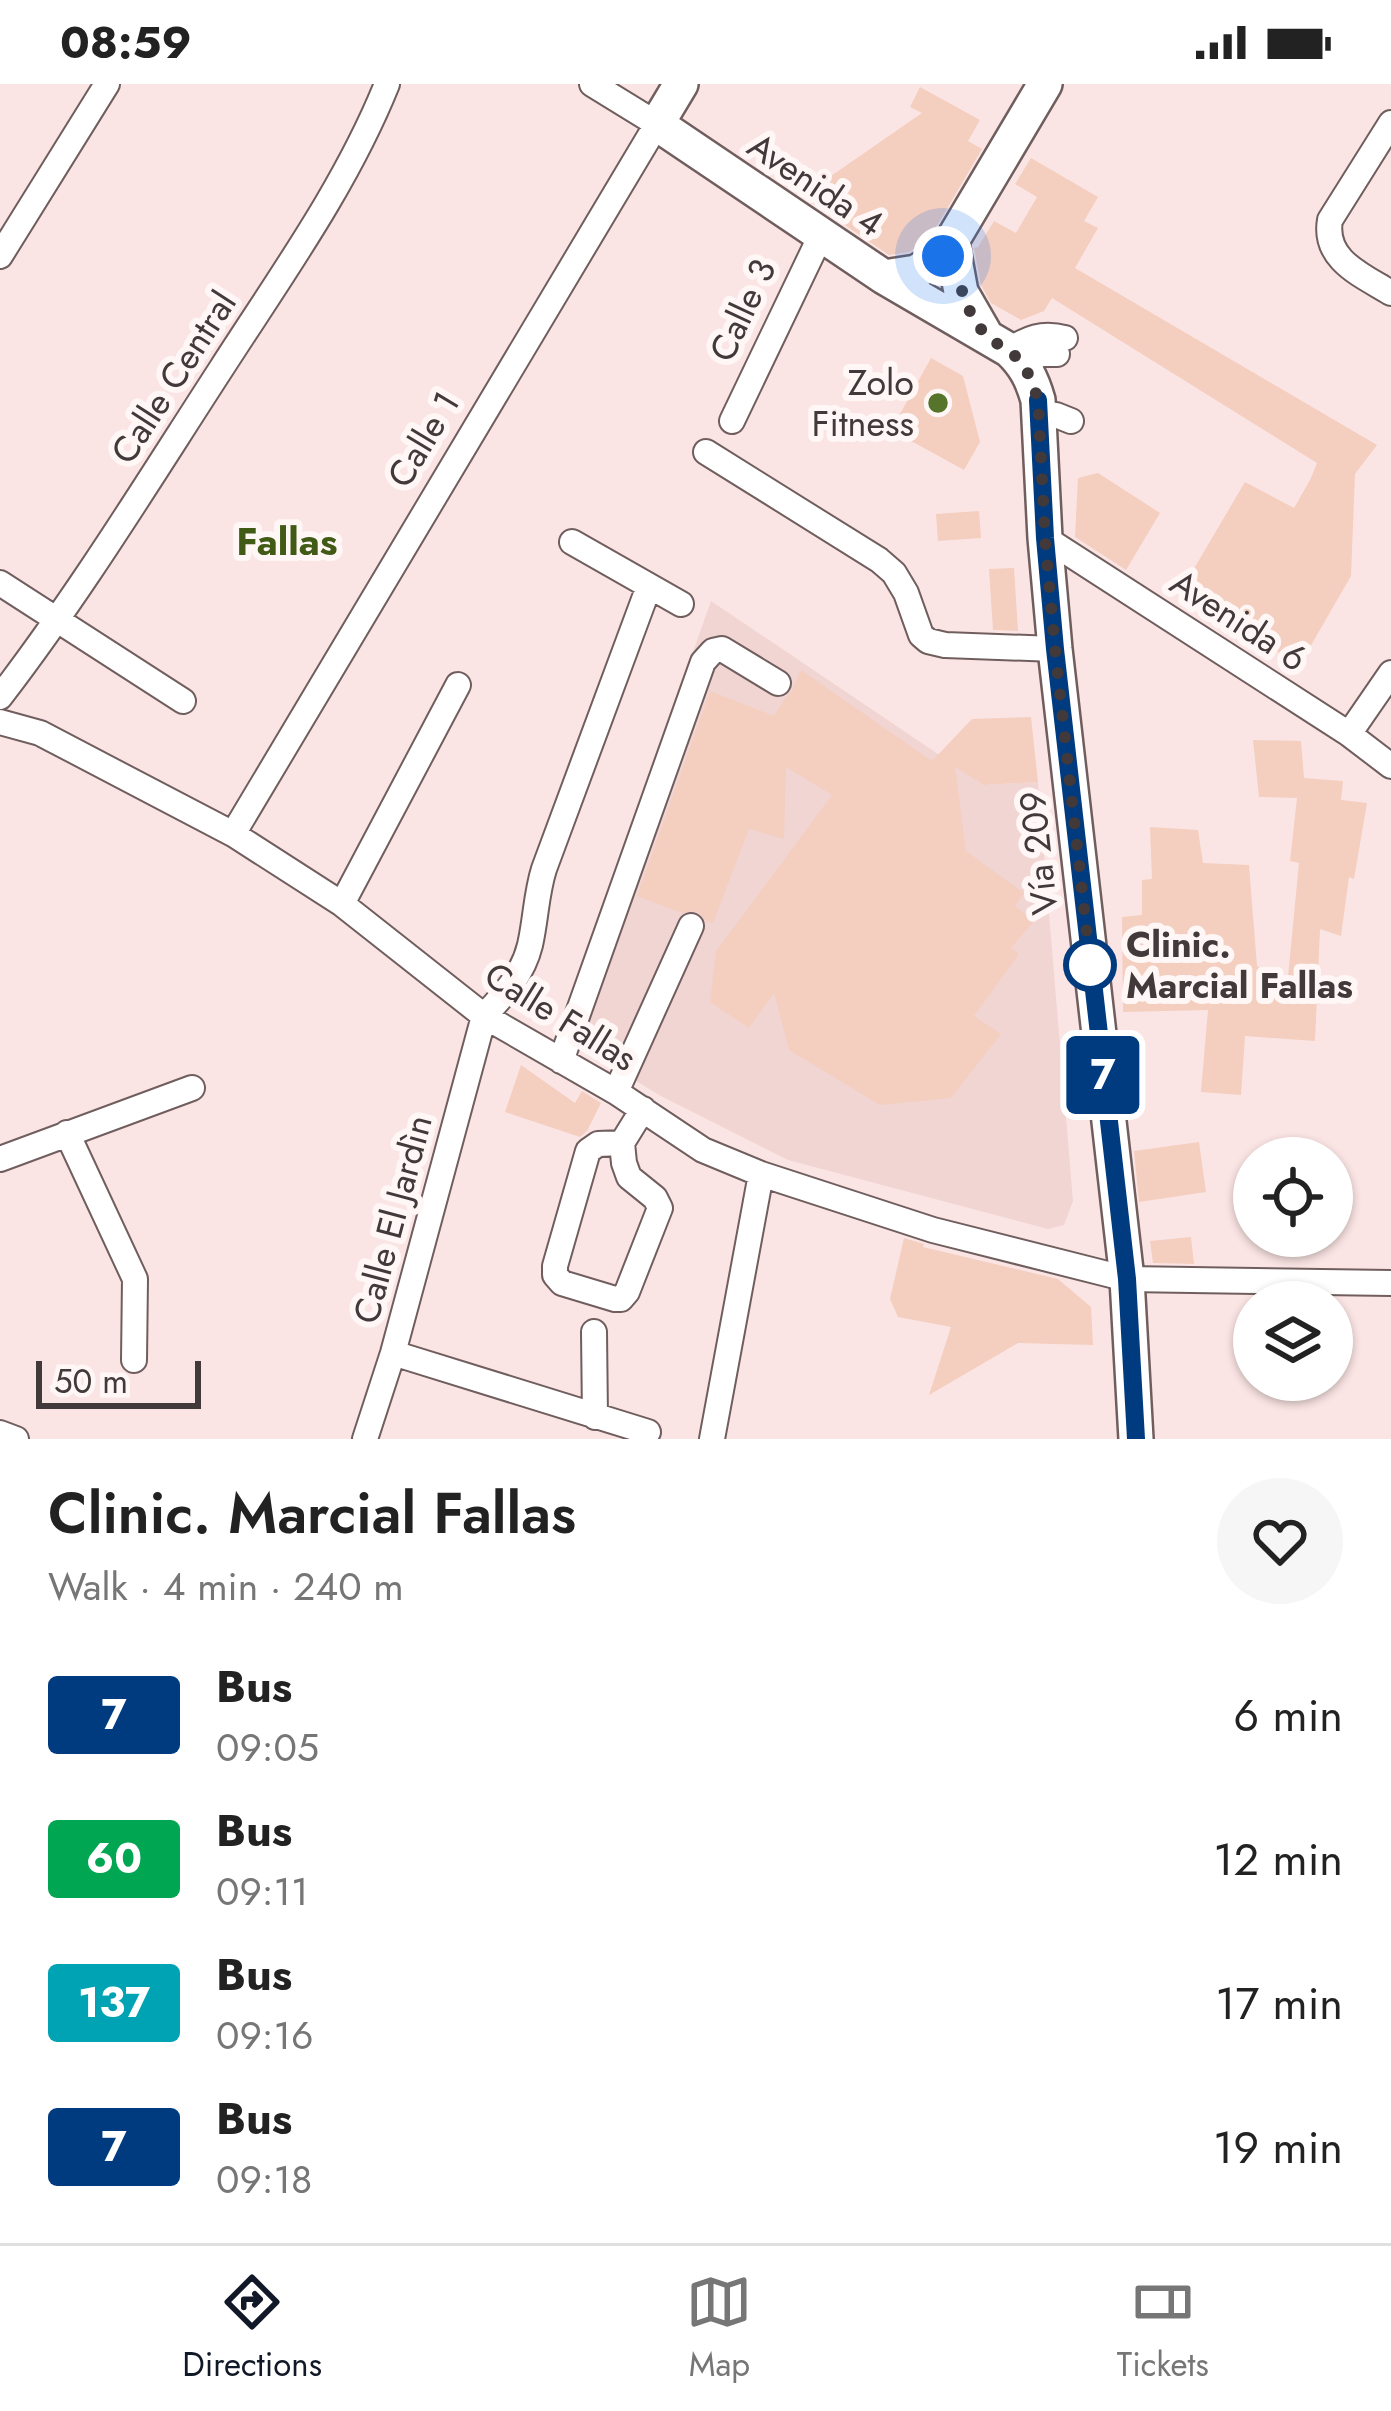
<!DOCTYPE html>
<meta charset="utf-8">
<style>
body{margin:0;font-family:Jost,sans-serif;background:#f6f6f6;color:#222;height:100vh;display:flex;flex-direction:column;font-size:45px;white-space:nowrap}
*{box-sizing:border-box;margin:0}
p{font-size:39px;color:#767676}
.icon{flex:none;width:66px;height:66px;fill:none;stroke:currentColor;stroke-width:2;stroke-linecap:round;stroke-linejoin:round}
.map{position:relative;height:1355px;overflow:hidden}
.sheet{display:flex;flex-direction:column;background:#fff;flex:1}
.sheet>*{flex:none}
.badge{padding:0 24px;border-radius:9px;font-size:42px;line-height:78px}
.buttons{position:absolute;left:1233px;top:1053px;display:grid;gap:24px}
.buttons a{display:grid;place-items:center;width:120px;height:120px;border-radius:50%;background:#fff;box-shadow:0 3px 9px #0004;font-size:60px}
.scale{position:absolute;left:36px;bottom:30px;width:165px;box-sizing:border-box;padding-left:12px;border:6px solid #423a3a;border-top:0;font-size:33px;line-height:42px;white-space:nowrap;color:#423a3a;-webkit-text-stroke:9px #fff6f6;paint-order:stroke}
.you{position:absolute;width:60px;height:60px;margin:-30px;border:9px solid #fff;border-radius:50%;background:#1a73e8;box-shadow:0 0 0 18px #1a73e833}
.map>.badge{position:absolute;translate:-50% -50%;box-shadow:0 0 0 6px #fff}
.round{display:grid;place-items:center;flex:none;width:126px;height:126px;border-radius:63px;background:#f6f6f6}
.overview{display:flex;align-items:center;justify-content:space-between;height:204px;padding:0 48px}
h1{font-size:57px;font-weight:600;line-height:90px}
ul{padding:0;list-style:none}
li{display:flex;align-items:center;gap:36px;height:144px;padding:0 48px}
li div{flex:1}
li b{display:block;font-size:45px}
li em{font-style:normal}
li .badge{min-width:132px;font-weight:700;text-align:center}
.status{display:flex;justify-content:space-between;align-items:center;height:84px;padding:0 60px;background:#fff;direction:ltr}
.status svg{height:33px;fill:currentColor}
.dock{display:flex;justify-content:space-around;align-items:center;height:168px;border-top:3px solid #e0e0e0;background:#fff;font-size:33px;color:#767676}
.dock a{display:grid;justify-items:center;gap:6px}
.dock .active{color:#111827}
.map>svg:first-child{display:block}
</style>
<div class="status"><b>08:59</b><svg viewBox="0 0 49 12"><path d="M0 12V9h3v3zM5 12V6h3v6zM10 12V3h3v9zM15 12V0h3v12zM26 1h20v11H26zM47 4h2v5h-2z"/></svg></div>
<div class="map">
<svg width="1391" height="1355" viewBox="0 0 1391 1355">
<rect width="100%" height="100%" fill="#fbe5e4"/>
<path fill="#f1d5d3" d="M711,517L984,701L1038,698L1073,1117L1064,1141L1048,1145L788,1076L659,1011L558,948Z"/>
<path fill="#f4cebf" d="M920,3L980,36L968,57L982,65L928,157L909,168L889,171L802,112L922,29L910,23Z
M1031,74L1098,113L1084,137L1098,144L1075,184L1377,361L1355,390L1351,492L1299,582L1182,505L1245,398L1294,424L1310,396L1317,379L1052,214L1044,227L1021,236L991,219L981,201L974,164L978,163L994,137L1016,149L1037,113L1015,100Z
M931,274L963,292L980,358L964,386L891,346Z
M1098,389L1160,429L1126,486L1075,453L1078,394Z
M979,427L981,454L938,457L936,430Z
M1014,484L1018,547L993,546L989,485Z
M801,586L932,677L972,635L1031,633L1038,698L984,701L955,683L966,767L1024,809L1015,822L1034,837L1011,864L1019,870L974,932L1001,950L951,1014L880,1021L789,966L774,909L749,944L710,918L716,867L832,711L786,683L784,755L749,745L713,839L706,837L697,827L682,829L637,812L710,607L774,632L785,614L791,608Z
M1253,656L1301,657L1304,694L1343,697L1341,716L1367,719L1354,795L1349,793L1341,852L1320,845L1315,957L1245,952L1241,1011L1201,1008L1208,926L1123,928L1122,833L1142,831V796L1152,795L1150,743L1198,746L1203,779L1249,781L1257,882L1287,903L1299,779L1290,777L1297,714L1259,713Z
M521,981L575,1019L582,1007L601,1019L587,1047L580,1053L505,1028Z
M1199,1058L1206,1108L1139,1118L1134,1067Z
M1191,1153L1194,1180L1153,1179L1150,1157Z
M904,1154L924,1160L923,1163L1058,1195L1091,1223L1093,1261L1018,1259L929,1311L951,1243L898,1233L890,1215Z"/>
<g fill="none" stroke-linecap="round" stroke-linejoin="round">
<g stroke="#705e5e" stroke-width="28">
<path id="minor" d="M1391,39L1330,136C1323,176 1362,191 1391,209
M0,172L107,0
M1009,266C1028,254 1042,248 1065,254
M1023,279L1041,270H1057
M1038,328L1056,331L1071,337
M732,337L822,149
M706,368L879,476L894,489L906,509L921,551L928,557L945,561L1055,565
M1045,454L1349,650L1391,682
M572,458L681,520
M0,499L183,617
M0,613C80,509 149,396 221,285C280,193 346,102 387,0
M0,638L40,649L233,750L342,820L484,932L616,1008L703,1066L761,1090L933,1146L1127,1195L1391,1199
M1349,650L1391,589
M233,750L657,40L592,0
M342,820L458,601
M561,977L703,578L713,567L722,565L778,599
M616,1008L691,842
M67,1049L135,1195L134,1276
M622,1059L598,1060L588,1067L555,1182V1191L562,1199L615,1215H621L627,1208L660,1124L655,1114L629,1093L624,1079L622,1059L643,1025
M0,1075L192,1004
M594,1248L595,1333
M393,1269L648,1348
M0,1349L16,1355
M365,1355L393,1269L484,932C504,911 523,890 530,861C536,835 536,810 544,785L649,502
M712,1355L761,1090"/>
</g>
<g stroke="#705e5e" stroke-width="38">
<path id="major" d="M681,0L657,40L884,193L1009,266C1025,281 1032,295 1038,316L1045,454L1055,565L1127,1195L1136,1355
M952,159L961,208L984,248
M884,193L916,188L943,172L1045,0"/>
</g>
<use href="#minor" stroke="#fff" stroke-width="24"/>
<use href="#major" stroke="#fff" stroke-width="33"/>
</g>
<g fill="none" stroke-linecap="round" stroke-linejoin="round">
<g stroke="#fff" stroke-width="27">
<path id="line" d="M1038,316L1045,454L1055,565L1127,1195L1136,1355"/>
</g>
<use href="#line" stroke="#003b80" stroke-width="18"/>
<path stroke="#423a3a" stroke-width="12" stroke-dasharray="0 21.6" d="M943,172L952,159C959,194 961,222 985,250C992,258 1001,261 1009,267C1026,279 1032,297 1038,316L1045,454L1055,565L1092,896L1090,881"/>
</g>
<circle fill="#56752a" stroke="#fff6f6" stroke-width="4.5" cx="938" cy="319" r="12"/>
<circle fill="#fff" stroke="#003b80" stroke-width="6" cx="1090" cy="881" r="24"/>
<g text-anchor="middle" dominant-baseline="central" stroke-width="12" stroke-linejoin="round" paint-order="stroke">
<g font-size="36" fill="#423a3a" stroke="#fff6f6">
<text transform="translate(816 100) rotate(34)">Avenida 4</text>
<text transform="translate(742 226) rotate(-65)">Calle 3</text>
<text transform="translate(173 293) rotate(-57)">Calle Central</text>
<text transform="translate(423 355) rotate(-59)">Calle 1</text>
<text transform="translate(1239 536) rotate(33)">Avenida 6</text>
<text transform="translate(1038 769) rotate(-96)">Vía 209</text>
<text transform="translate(561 932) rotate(32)">Calle Fallas</text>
<text transform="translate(392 1135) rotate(-75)">Calle El Jardìn</text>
</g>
<g font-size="36" fill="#423a3a" stroke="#fff6f6" text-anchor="end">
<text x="914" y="298">Zolo<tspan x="914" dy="41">Fitness</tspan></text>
</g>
<g font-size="36" font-weight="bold" fill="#423a3a" stroke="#fff6f6" text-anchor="start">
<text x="1126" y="860">Clinic.<tspan x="1126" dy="41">Marcial Fallas</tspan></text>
</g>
<g font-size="39" font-weight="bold" fill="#415b16" stroke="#fff6f6">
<text x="287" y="457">Fallas</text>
</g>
</g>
</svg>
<div class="buttons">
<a><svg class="icon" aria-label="locate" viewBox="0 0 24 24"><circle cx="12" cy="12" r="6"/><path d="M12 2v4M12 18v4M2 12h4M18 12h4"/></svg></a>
<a><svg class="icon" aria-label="layers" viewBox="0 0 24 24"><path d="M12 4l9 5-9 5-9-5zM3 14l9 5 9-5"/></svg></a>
</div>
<div class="scale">50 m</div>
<div class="you" style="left:943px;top:172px"></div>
<b class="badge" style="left:1103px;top:991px;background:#003b80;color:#fff">7</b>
</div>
<section class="sheet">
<div class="overview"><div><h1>Clinic. Marcial Fallas</h1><p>Walk · 4 min · 240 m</p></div><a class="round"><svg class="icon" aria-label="heart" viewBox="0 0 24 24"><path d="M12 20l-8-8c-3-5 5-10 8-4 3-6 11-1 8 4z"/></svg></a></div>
<ul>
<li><span class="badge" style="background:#003b80;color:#fff">7</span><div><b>Bus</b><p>09:05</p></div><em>6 min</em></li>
<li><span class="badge" style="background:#00a651;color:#fff">60</span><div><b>Bus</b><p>09:11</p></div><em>12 min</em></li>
<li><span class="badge" style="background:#00a3b4;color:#fff">137</span><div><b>Bus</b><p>09:16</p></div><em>17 min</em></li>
<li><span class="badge" style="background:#003b80;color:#fff">7</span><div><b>Bus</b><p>09:18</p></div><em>19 min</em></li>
</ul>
</section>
<nav class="dock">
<a class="active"><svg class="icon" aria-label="directions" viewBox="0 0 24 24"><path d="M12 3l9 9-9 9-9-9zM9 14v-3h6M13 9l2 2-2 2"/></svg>Directions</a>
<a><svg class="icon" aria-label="map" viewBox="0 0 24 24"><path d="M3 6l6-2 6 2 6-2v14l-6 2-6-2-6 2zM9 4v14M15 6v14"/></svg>Map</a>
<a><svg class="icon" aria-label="tickets" viewBox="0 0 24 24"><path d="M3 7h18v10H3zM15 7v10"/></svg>Tickets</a>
</nav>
